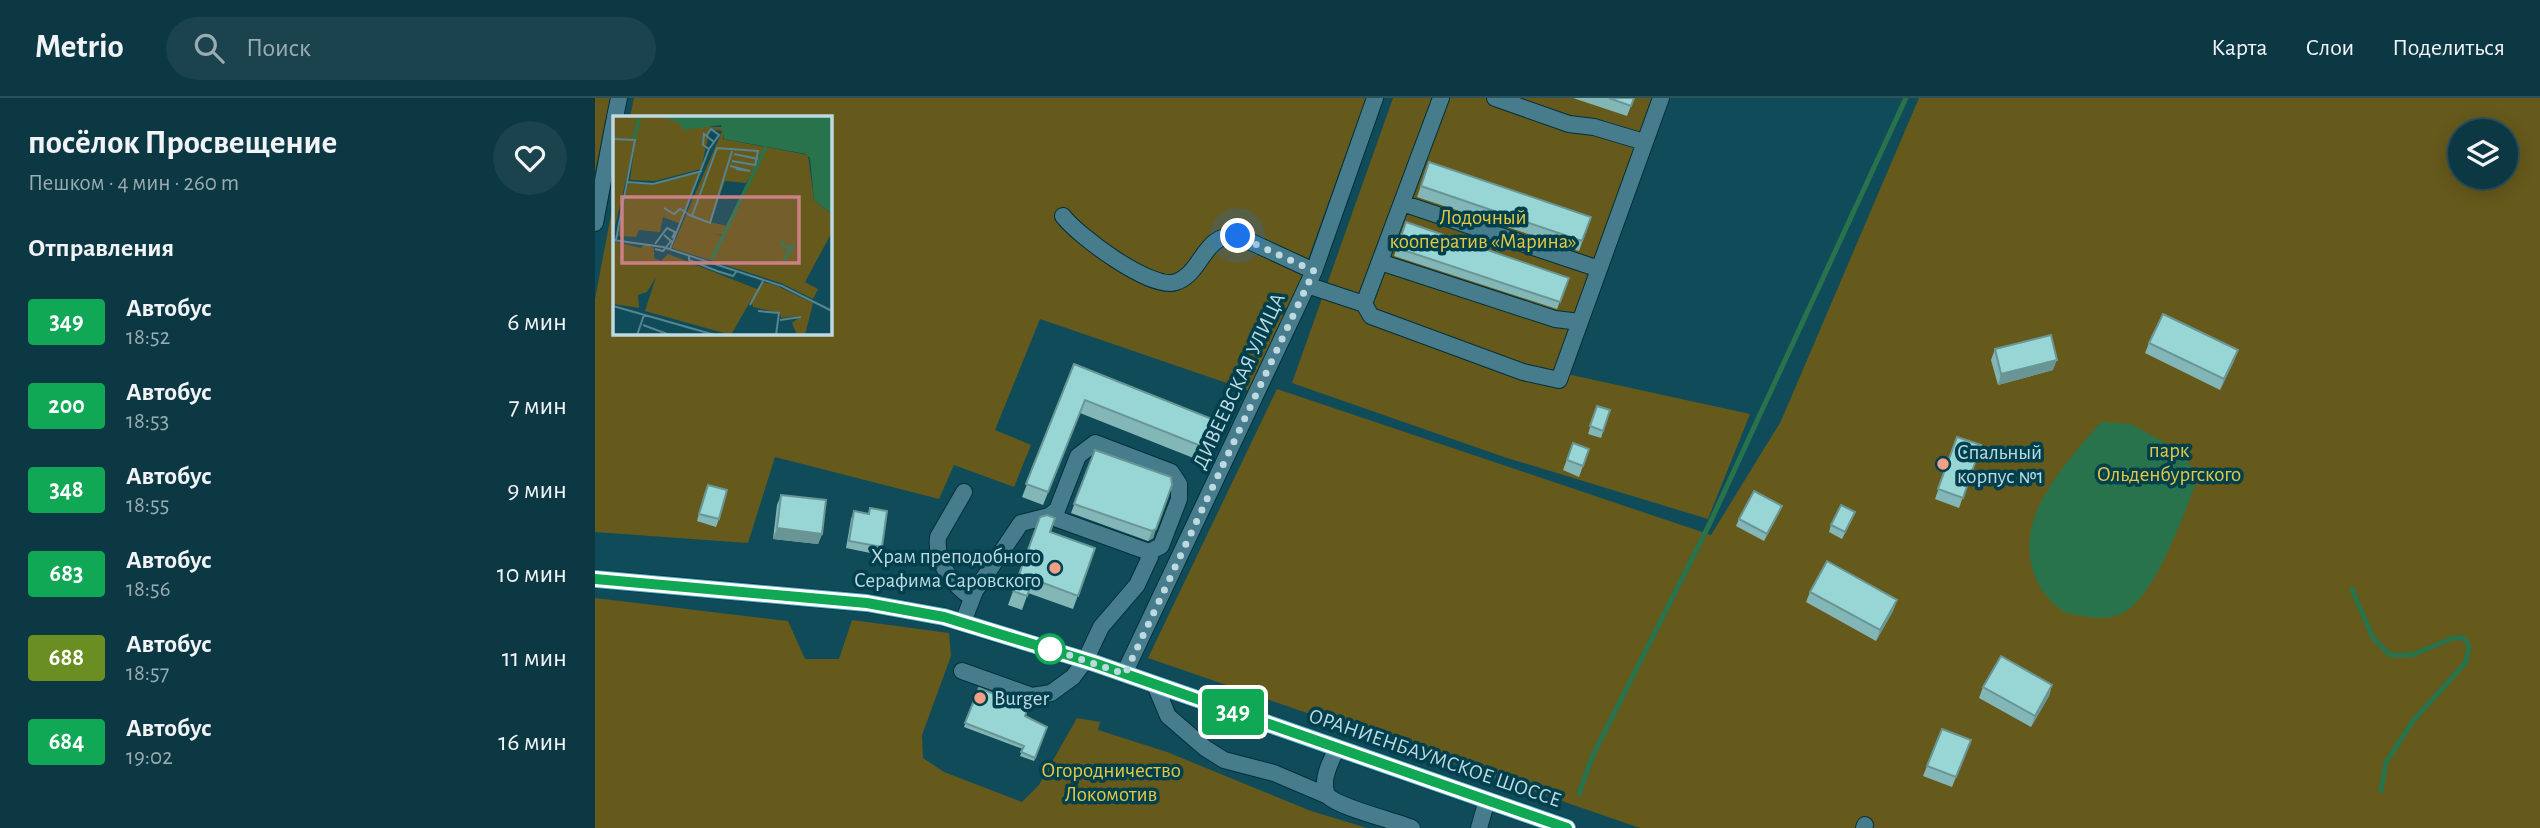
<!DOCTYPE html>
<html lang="ru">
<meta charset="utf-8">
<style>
body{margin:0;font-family:"Alegreya Sans",sans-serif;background:#1a434e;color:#f1f3f6;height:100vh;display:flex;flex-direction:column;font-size:26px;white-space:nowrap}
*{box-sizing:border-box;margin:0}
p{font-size:23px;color:#9aacb2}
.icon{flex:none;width:38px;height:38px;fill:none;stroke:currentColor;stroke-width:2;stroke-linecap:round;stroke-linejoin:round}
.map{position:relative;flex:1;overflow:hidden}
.side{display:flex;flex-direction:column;background:#0c3843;width:595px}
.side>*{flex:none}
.badge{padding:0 14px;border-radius:5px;font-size:24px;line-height:46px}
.buttons{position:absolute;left:1853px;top:21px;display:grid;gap:14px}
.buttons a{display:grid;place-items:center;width:70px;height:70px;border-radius:50%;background:#0c3843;box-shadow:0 4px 18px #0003,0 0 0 2px #2c525c;font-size:35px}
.you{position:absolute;width:35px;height:35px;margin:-18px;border:5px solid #fff;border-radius:50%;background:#1a73e8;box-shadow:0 0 0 10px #1a73e833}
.map>.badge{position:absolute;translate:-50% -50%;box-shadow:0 0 0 4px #fff}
h2{padding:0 28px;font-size:26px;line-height:63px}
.round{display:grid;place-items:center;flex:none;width:74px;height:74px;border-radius:37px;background:#1a434e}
.summary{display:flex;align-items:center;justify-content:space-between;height:119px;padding:0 28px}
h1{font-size:33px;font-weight:700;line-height:52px}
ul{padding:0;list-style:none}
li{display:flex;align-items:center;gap:21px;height:84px;padding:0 28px}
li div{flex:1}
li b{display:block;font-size:26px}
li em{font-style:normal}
li .badge{min-width:77px;font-weight:700;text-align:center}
header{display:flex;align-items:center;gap:42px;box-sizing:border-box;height:98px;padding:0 35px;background:#0c3843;border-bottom:2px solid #2c525c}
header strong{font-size:33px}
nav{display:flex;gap:38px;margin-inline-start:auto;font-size:24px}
.search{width:490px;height:63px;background:#1a434e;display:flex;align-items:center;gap:18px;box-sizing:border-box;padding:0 24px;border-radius:38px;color:#9aacb2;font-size:26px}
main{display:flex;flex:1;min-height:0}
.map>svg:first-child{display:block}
</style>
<header>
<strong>Metrio</strong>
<div class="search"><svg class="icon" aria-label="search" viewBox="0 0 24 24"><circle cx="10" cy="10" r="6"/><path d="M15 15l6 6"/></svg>Поиск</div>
<nav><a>Карта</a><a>Слои</a><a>Поделиться</a></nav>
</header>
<main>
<section class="side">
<div class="summary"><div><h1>посёлок Просвещение</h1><p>Пешком · 4 мин · 260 m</p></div><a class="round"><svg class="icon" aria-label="heart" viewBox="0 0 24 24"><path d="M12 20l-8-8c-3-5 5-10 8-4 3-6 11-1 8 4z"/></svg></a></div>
<h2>Отправления</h2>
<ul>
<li><span class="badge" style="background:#10a855;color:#fff">349</span><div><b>Автобус</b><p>18:52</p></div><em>6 мин</em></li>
<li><span class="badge" style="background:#10a855;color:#fff">200</span><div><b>Автобус</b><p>18:53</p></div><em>7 мин</em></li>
<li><span class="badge" style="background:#10a855;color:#fff">348</span><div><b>Автобус</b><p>18:55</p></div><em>9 мин</em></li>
<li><span class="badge" style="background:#10a855;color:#fff">683</span><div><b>Автобус</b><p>18:56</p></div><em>10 мин</em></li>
<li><span class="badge" style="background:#6b8e23;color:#fff">688</span><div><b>Автобус</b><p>18:57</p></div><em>11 мин</em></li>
<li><span class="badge" style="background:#10a855;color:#fff">684</span><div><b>Автобус</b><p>19:02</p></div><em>16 мин</em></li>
</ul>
</section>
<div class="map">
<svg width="1945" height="730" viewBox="0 0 1945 730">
<rect width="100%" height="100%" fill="#104b59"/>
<path fill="#66591c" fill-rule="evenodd" d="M0,0H16L0,75Z
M39,0H771L706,181L655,293L445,221L400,332L436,347L419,389L359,367L344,401L180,359L153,445L0,434V201L19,101V234H234V19H35Z
M798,0H1072L972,276L1155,316L1113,421L909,359L697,285Z
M1324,0H1945V730H1045L553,560L682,291L1116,437L1186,323ZM1866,33H1911V79H1866Z
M0,500L193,523L210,561H244L257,522L354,535L356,558L327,637L328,660L349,674L427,704L444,687L482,620L505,624L503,632L572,654L716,713L772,730H0Z"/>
<path fill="#28734c" d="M1506,324L1536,326L1587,354L1603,381C1587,418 1565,487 1534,511C1521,520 1509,521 1494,519C1486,517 1474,517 1468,513C1439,494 1428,457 1438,424C1448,389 1482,352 1506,324Z"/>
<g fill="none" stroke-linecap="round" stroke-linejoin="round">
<path stroke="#28734c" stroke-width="5" d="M1757,491L1778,540L1795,557H1817L1858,540H1869L1874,548L1871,564L1818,623L1791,664L1786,693
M984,696L997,659L1114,427L1311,0"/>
<g stroke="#02303a" stroke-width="18">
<path id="minor" d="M900,0L974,26L999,29L1049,44
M20,19L24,0
M807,105L1004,171
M468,118C483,138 557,193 581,184C608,175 608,134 643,138L719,173
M0,125L19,24
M785,164L960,221L985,224
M712,187L769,206L846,0
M769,206L776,218L928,274L964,282L1066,0
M369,394L343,439C340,465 357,486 377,500
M368,524L380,493L426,425L454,418L462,412L483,358L500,345L576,374L584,386V401L566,448L554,454
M367,573L437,598L456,595L478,579L490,563L506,529L542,487L555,459L554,454L454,418
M529,576L719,173L780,0
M560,587L573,618L610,650L629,662L679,675L733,698
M742,650C737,661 729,675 730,687C730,690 731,696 733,698C745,710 798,722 817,730
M884,730L892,702
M1269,730L1270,727"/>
</g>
<g stroke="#02303a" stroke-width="19">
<path id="major" d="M0,481L272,505L349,519L499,565L972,730"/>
</g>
<use href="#minor" stroke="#467c8b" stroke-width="16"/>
<use href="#major" stroke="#4cadc5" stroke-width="18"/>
</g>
<path fill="#83b7b7" d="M978,0H1039L1032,18Z
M834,64L996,119L984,153L822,99Z
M811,124L974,180L962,211L799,158Z
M1554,245L1639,263L1625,292L1550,255Z
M1400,251L1458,272L1403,287L1396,262Z
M479,266L627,325L611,365L485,315L448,407L427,399Z
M1002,308L1015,312L1006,340L993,336Z
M1362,339L1386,347L1364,410L1340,401Z
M978,345L994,351L984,379L968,372Z
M500,352L576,379L558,440L553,443L476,415Z
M110,394L124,421L121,429L102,423Z
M186,397L227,436L223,446L178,441L182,407Z
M275,410L287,449L285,457L251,450L256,421L259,413L273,416Z
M1184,415L1169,443L1141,428L1144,421Z
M445,419L455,434L500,450L478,511L433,495L427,512L413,507Z
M1257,421L1247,441L1234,434L1236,427Z
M1215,494L1302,502L1298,513L1281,543L1211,504Z
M1457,587L1454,598L1436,629L1384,600L1388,589Z
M384,590L430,618L452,629L439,663L425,658L428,651L369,629Z
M1347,631L1376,642L1357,689L1328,678Z"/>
<path fill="#6a9595" d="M1643,252L1639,263L1625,292L1629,281Z
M1462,262L1458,272L1403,287L1406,276Z
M1187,408L1184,415L1169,443L1172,436Z
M182,430L227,436L223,446L178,441Z
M561,431L558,440L553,443L557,433Z
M1302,502L1298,513L1281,543L1285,532Z
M1457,587L1454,598L1436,629L1440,618Z"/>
<path fill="#98d5d5" stroke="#6a9595" stroke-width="2" d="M1014,0H1039L1036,8Z
M834,64L996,119L987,143L826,88Z
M811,124L974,180L965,204L802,150Z
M1568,216L1643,252L1629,281L1554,245Z
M1456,237L1462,262L1406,276L1400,251Z
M479,266L627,325L616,352L490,302L453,394L431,386Z
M1002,308L1015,312L1008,333L995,328Z
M1362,339L1386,347L1368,400L1343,391Z
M978,345L994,351L988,368L972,362Z
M500,352L576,379L577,387L561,431L557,433L479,406Z
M113,387L132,392L124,421L104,416Z
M1159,393L1187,408L1172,436L1144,421Z
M186,397L231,402L227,436L182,430Z
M1246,407L1260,414L1250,434L1236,427Z
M275,410L292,413L287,449L254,443L259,413L274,416Z
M452,417L460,420L455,434L500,450L483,498L438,481L432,498L418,493L445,419Z
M1232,463L1302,502L1285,532L1215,494Z
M1406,558L1457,587L1440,618L1388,589Z
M384,590L433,609L430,618L452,629L440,660L426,654L429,648L370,625Z
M1347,631L1376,642L1361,679L1332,668Z"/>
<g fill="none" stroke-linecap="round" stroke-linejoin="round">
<g stroke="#fff" stroke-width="16">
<path id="line" d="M0,481L272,505L349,519L499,565L972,730"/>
</g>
<use href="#line" stroke="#10a855" stroke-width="10"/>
<path stroke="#bed9e0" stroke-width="7" stroke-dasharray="0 12.6" d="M455,551L447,548L530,576L719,173L643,138"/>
</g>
<g fill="#f39f86" stroke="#00404e" stroke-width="2.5">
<circle cx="1348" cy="366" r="7"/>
<circle cx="460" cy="470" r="7"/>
<circle cx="385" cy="600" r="7"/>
</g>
<circle fill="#fff" stroke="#10a855" stroke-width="3.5" cx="455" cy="551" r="14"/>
<g text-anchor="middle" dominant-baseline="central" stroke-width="7" stroke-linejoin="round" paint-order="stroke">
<g font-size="21" fill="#e5c840" stroke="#00404e">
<text x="888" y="119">Лодочный<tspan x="888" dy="24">кооператив «Марина»</tspan></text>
<text x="1574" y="352">парк<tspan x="1574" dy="24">Ольденбургского</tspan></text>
<text x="516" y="672">Огородничество<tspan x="516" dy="24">Локомотив</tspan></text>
</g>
<g font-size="21" fill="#bed9e0" stroke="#00404e">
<text transform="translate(644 283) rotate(-65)">ДИВЕЕВСКАЯ УЛИЦА</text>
<text transform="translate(840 660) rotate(19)">ОРАНИЕНБАУМСКОЕ ШОССЕ</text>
</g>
<g font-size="21" fill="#bed9e0" stroke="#00404e" text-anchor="start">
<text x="1362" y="354">Спальный<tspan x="1362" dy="24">корпус №1</tspan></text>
<text x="446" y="458" text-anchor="end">Храм преподобного<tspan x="446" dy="24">Серафима Саровского</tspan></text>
<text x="399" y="600">Burger</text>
</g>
</g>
<g transform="translate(18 18)">
<rect width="219" height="219" fill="#104b59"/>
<path d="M0,0H60L98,7V11H111L110,23L195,39L201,84L219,98V116L192,166L205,173L200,183L168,167L59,132L109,15L97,13L88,53L42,65L17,64L22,26L0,119ZM140,56L111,120L101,118L110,119L114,110L97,106L112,65L133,67ZM83,56L87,58L68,108L50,101L47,116L26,114L23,121L5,120L15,67L40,69ZM0,125L28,132L32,128L41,132V142L48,145L55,138L144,173L150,166L162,169L200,187L192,219H184L179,207L188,200L168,202L167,197L140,191L138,184L118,219L32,195L43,161L34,176L25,179L26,192L0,188Z" fill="#66591c" fill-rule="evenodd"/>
<path d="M44,0H219V98L201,84L197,42L193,38L111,23L108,9L71,14L65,6Z" fill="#28734c"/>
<path fill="none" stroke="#28734c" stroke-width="3.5" d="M21,22L27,0M168,126L172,131H179L171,144M99,143L153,31"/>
<path fill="none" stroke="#56848f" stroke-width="2" d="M94,19L98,13L106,19L96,33M0,23L22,24L3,124M96,33L90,29L91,18L101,26M121,38L145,43M119,45L142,49M117,50L137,55L123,53M14,66L40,68L89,55M51,92L61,98L67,93L74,97M74,98L79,100L104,32L145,35L142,50M79,100L97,107L119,35M0,124L50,131L169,170L219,195M42,128L54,112L62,116L59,122M42,133L50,135L58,125L51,119M57,133L96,33M76,140V144L104,155L120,160L123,156M137,189L150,165M0,190L102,219M145,195L166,197L163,219M167,204L188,201M30,209L57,219M24,219L31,199"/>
<path fill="#ca8084" fill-opacity="0.15" stroke="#ca8084" stroke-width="3.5" d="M9,81H186V147H9Z"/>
<rect width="219" height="219" fill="none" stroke="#bed9e0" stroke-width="3.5"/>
</g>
</svg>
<div class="buttons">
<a><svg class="icon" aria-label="layers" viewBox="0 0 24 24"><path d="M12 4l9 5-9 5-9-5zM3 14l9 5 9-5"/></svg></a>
</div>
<div class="you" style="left:643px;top:138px"></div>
<b class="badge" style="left:638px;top:614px;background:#10a855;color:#fff">349</b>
</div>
</main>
